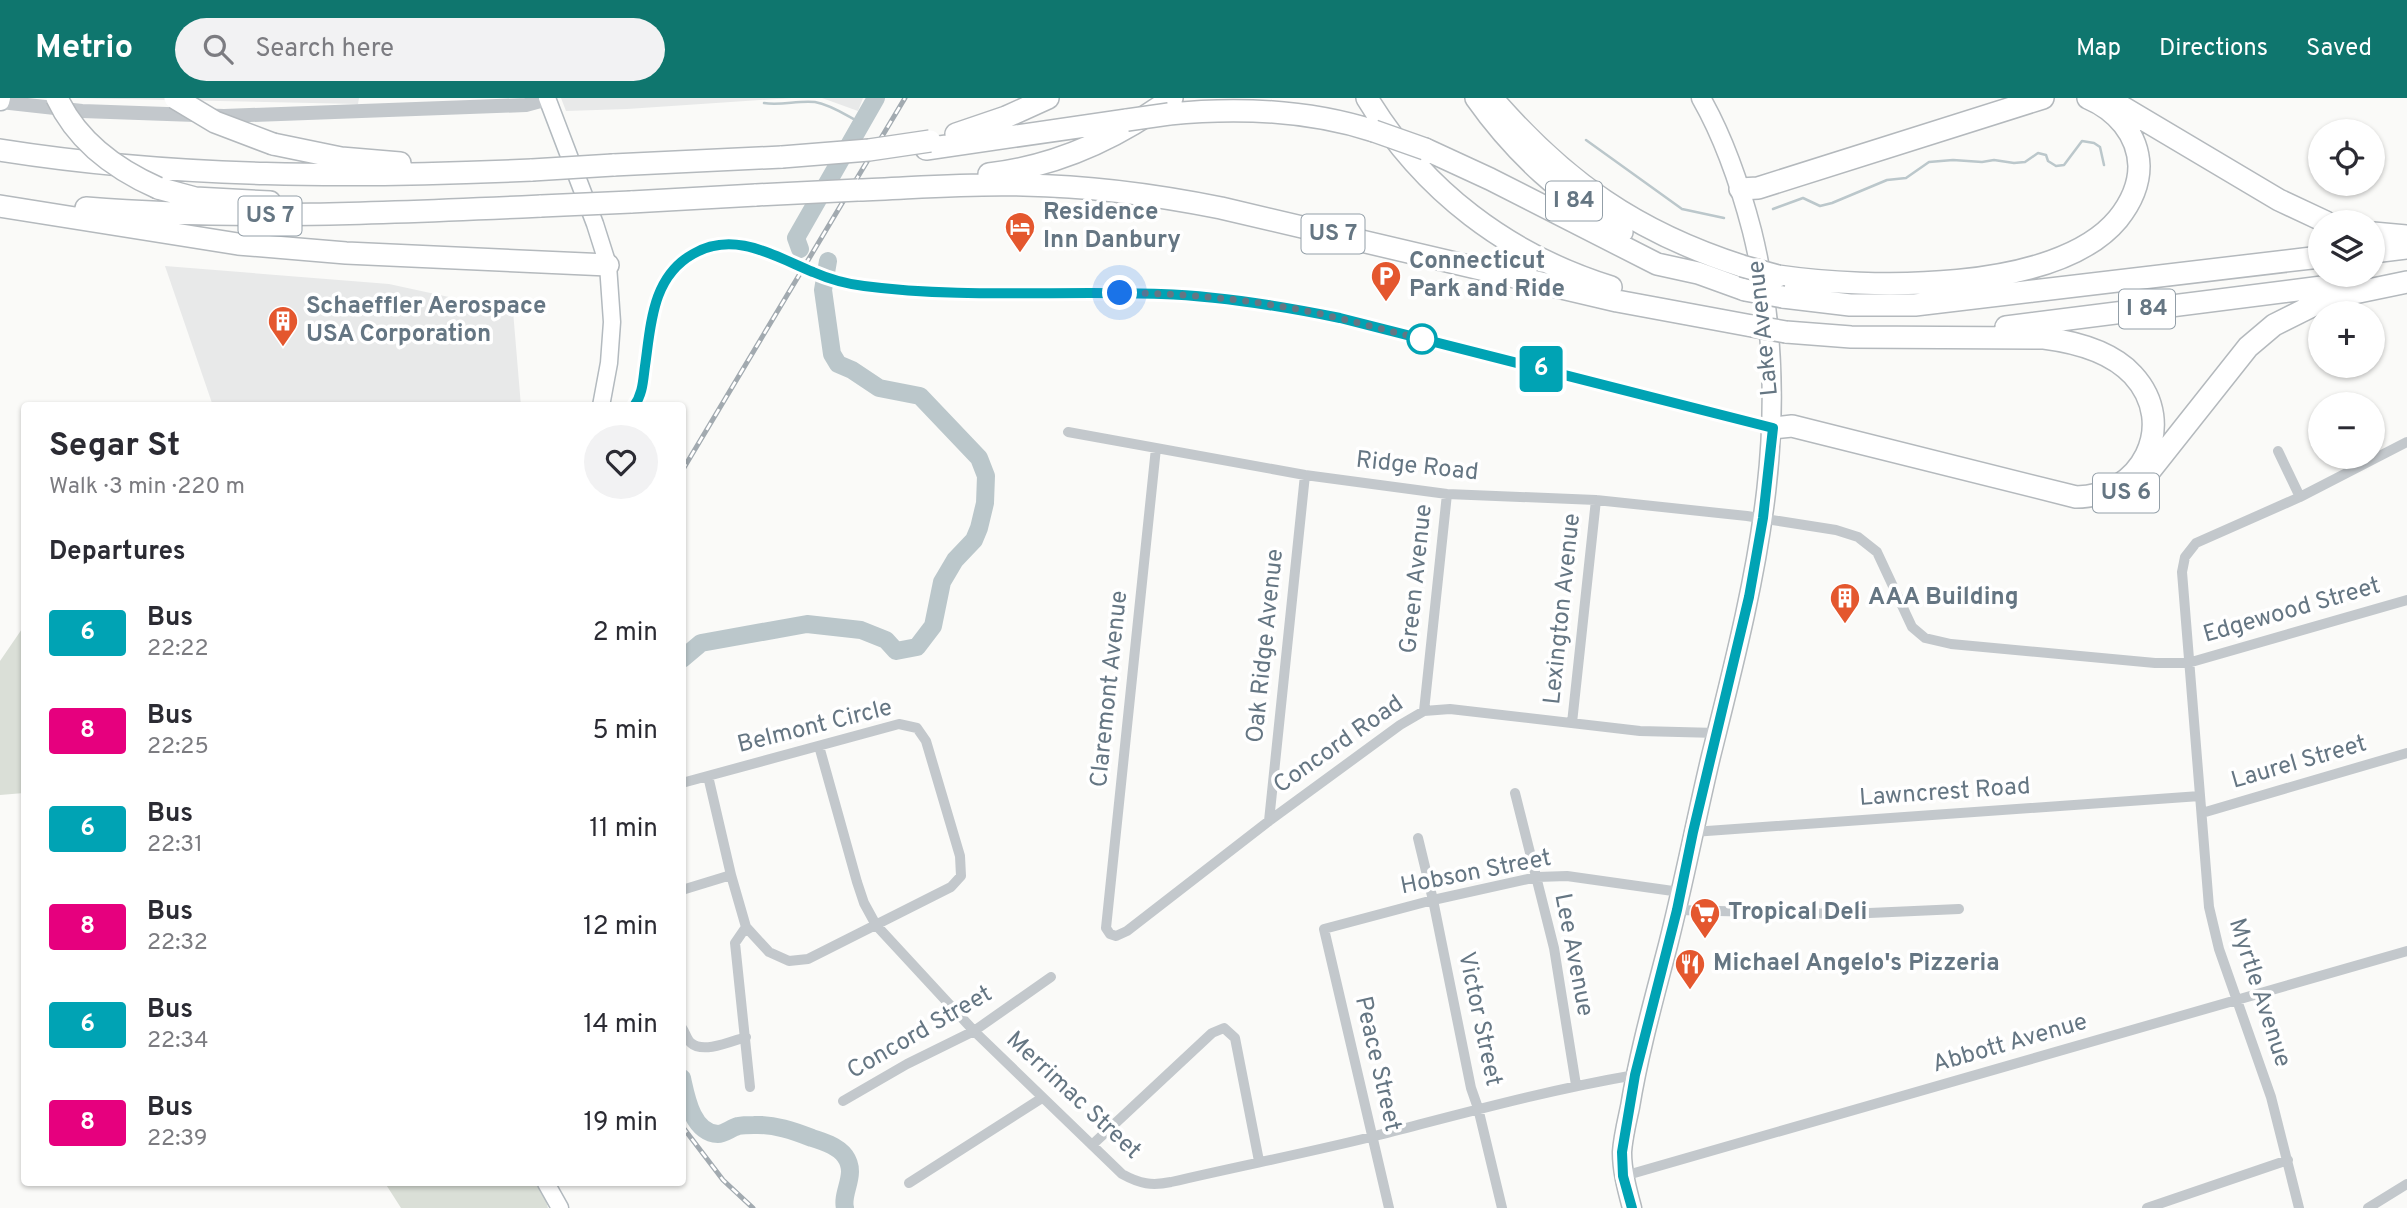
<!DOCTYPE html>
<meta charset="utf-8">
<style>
body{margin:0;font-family:Overpass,sans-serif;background:#f2f2f3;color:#2b2b33;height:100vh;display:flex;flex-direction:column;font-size:26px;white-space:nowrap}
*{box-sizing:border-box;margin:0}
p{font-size:23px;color:#7c7c81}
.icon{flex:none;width:38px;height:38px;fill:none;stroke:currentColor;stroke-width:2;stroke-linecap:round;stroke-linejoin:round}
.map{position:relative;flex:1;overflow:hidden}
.sheet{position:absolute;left:21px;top:304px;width:665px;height:784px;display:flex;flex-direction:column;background:#fff;border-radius:7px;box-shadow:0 2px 5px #0004}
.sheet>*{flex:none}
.badge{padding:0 14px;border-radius:5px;font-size:24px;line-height:46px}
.tools{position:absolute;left:2308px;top:21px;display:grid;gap:14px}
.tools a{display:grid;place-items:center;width:77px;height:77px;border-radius:50%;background:#fff;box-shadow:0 2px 5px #0004;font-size:35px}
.you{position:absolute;width:35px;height:35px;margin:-18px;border:5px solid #fff;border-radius:50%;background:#1a73e8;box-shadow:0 0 0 10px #1a73e833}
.map>.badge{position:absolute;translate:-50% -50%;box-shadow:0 0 0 4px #fff}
h2{padding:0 28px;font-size:26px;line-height:63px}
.round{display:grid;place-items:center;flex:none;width:74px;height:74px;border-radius:37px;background:#f2f2f3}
.overview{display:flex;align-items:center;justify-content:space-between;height:119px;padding:0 28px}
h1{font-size:33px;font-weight:700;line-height:52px}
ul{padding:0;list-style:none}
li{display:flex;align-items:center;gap:21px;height:98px;padding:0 28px}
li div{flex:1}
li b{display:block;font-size:26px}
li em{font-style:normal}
li .badge{min-width:77px;font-weight:700;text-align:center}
header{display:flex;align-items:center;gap:42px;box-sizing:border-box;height:98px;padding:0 35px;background:#0f766e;color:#fff}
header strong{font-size:33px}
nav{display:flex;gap:38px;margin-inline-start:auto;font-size:24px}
.search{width:490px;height:63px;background:#f2f2f3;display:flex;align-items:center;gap:18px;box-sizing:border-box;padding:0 24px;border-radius:38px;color:#7c7c81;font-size:26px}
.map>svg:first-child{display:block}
</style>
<header>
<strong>Metrio</strong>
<div class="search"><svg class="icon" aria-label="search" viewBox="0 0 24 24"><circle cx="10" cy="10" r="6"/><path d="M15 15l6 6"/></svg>Search here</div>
<nav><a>Map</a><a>Directions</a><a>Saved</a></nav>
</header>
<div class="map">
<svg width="2407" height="1110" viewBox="0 0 2407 1110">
<rect width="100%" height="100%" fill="#fafaf8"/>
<path fill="#e8e9e9" d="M74,0H359L358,6Z
M561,0H792L627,11L566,13Z
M822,0H863L858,13Z
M165,168L389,186L513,213L521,308H213Z"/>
<path fill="#dadfd7" d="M24,528V695L0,697V563Z
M385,1085H541L548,1110H401Z"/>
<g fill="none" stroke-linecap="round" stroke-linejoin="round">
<path stroke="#bbc7cb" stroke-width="2.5" d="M764,5C781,8 798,2 815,4C832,7 847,18 861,25
M1586,42L1682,111L1724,120
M1773,111L1803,100L1820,108L1832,105L1887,82L1906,80L1929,64L1953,62L1982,64L1994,62L2014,65L2025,64L2038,55L2046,57L2048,63L2056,68L2064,67L2082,43L2094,45L2100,49L2104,67"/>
<path stroke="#bbc7cb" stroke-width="18" d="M800,151L796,140L876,0
M682,561L701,545L807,526L861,532L886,542L896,553L917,549L933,528L942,484L955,462L974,442L979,430L985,405L986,378L979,360L920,298L879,290L852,272L838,266L832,256L823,192L828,163
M682,980C686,998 692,1035 718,1036C724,1036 731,1030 738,1028C743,1027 749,1027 754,1027C774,1026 794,1033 812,1040C822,1043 838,1048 845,1058C858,1076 841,1094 845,1110"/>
<g stroke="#b3babf" stroke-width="19">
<path id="secondary" d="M547,0L595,126L608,167L612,224L609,265L601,308
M1,4L2,0
M546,1085L560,1110"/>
</g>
<g stroke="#b5babe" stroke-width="21">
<path id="primary" d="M1632,1110C1627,1091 1622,1073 1622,1054C1623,1039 1627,1023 1630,1009C1639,954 1654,901 1668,847C1684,784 1696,721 1711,658C1756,478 1798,319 1752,133C1740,87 1725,42 1701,0"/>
</g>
<g stroke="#b4b9bd" stroke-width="24">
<path id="motorway" d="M1367,0C1423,93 1508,157 1611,189
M1476,0C1514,54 1565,101 1622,134
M1492,0C1565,84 1636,134 1742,168
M2109,1L2279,102L2326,124
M1169,16C1238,9 1308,12 1374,33
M956,36L1006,19L1048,0
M273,46L341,60L400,65
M926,51L1127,22
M1425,51L1490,81L1657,166L1698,175L1745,192
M0,52C177,80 354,80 532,72
M613,67L782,59
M989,76C1056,68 1118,40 1172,0
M158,90L195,100L270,104
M1740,91L1758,90L2043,0
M858,92C913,90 969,85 1024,87C1090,88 1156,97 1221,110L1617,203L1752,228
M631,104L756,97
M0,108L238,146L346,155L608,167
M86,110C239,122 388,115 541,108
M2373,135L2407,138
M2373,154L2407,150
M1778,178C1866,191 2056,196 2118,121C2130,106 2139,89 2139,68C2138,36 2116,12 2088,0
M1783,199L1850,207H1915L2320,159
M2006,229L2353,185
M1773,330L1792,328L2076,399C2141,399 2179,327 2133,277C2111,253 2075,244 2044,240L1851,239L1786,234
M2145,379L2248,249L2274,227L2318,205L2354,195L2407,184"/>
</g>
<path stroke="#c3c8cc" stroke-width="10" d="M634,308C643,296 643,282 645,268C652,226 652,180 693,156C734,132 775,158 813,174C829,181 847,186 864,189C968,202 1073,191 1177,196C1232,199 1286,209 1340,221L1773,330
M1068,334L1305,377L1447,396L1596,402L1747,418L1836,432L1858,439L1877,454L1912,529L1925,540L1951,546L2155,565H2188L2407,502
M1156,350L1106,830L1110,836L1116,838L1127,833L1269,723L1400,627L1424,613L1450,611L1640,633L1717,635
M2278,353L2300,399
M1424,613L1447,396
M1572,625L1596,402
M819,648L857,784L864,805L876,827L974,933L1122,1076C1140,1086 1152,1088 1171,1084C1239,1068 1307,1055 1375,1038C1461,1016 1547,992 1635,977
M682,685L899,626L917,630L926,643L960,758L961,778L951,789L808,861L789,863L769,854L746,829L731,777L708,678
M1515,695L1554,850L1576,987
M2202,715L2407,655
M1269,723L1305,377
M1693,734L2200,698
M1418,740L1433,802L1471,990L1478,1010L1502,1110
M682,792L731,777
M1677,812L1847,816L1959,811
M746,829L735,845L750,989
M682,930C685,934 687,942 691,945C703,956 732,943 746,939
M843,1003L907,966L974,933L1051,879
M1092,1047L1212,935L1224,930L1235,940L1259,1063
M1624,1078L2407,853
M909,1085L1042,1000
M1389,1110L1324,831L1433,802L1537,779L1567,778L1680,794
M2147,1110L2288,1062
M2299,1110L2271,999L2219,851L2209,809L2182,474L2185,459L2196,445L2300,399L2407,344
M2368,1110L2407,1086"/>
<path stroke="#c3c8cc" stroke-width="14" d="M0,4L82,13L224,18L526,7L548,1"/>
<use href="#secondary" stroke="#fff" stroke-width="16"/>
<use href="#primary" stroke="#fff" stroke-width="18"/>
<use href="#motorway" stroke="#fff" stroke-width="21"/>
<g stroke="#a2aab0" stroke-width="5">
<path id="rail" d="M682,373L905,0
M682,1028L723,1082L753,1110"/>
</g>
<use href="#rail" stroke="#fff" stroke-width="2.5" stroke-dasharray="8" stroke-linecap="butt"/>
<g stroke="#b4b9bd" stroke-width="24" stroke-linecap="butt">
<path id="motorway-bridge" d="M57,0C77,43 115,71 158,90
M175,0L215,24L273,46
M1127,22L1169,16
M1374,33L1425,51
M782,59L869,52L930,43
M532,72L613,67
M756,97L858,92
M541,108L631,104
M1742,168L1778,178
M1745,192L1783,199
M1752,228L1786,234"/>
</g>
<use href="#motorway-bridge" stroke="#fff" stroke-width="21"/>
</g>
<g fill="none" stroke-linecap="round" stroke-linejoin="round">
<g stroke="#fff" stroke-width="16">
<path id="line" d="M634,308C643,296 643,282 645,268C651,226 652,179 693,156C734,132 774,158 813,174C829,181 847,186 864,188C963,201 1062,192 1161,196C1222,198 1281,208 1340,220L1773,330L1763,420L1749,499L1693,734L1677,812L1635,977L1622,1054L1623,1078L1632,1110"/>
</g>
<use href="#line" stroke="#00a3b4" stroke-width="10"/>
<path stroke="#657683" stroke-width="7" stroke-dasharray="0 12.6" d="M1120,195C1183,195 1245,201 1307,213C1346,221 1384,232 1422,241"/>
</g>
<defs>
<g id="hotel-pin" transform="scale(1.575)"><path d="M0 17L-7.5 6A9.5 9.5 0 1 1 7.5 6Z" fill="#e4572e" stroke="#fff"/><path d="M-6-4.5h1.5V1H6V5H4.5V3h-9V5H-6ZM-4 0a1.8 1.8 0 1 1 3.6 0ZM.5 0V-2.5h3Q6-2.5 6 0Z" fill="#fff"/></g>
<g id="parking-pin" transform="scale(1.575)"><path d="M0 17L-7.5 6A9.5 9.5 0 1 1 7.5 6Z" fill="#e4572e" stroke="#fff"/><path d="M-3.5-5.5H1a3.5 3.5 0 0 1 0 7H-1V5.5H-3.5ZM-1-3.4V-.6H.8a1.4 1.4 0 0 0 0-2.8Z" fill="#fff"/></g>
<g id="building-pin" transform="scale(1.575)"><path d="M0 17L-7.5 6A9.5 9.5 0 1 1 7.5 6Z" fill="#e4572e" stroke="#fff"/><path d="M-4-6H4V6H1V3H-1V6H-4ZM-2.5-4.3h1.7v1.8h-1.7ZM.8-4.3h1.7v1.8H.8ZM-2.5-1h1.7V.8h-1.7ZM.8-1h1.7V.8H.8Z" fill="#fff"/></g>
<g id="supermarket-pin" transform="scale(1.575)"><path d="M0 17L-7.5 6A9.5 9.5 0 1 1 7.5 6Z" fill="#e4572e" stroke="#fff"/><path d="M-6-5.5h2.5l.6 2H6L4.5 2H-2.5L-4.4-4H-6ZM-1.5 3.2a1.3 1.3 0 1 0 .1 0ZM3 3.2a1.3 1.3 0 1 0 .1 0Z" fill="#fff"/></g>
<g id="restaurant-pin" transform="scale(1.575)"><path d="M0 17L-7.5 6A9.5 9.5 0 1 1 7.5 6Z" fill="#e4572e" stroke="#fff"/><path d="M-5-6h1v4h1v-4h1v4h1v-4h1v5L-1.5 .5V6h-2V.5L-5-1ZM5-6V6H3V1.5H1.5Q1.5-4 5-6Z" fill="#fff"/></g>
</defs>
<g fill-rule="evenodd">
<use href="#hotel-pin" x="1020" y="129"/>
<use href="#parking-pin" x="1386" y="178"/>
<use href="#building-pin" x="283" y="223"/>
<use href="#building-pin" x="1845" y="500"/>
<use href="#supermarket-pin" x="1705" y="815"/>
<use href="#restaurant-pin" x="1690" y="866"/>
</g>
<circle fill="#fff" stroke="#00a3b4" stroke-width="3.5" cx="1422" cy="241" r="14"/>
<g text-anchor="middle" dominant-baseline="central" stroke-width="7" stroke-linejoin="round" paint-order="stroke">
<g fill="#fff" stroke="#939fa8" stroke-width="2">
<rect x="1546" y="83.5" width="56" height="39" rx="5"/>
<rect x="238.5" y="98.5" width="63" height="39" rx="5"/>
<rect x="1301.5" y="116.5" width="63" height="39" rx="5"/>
<rect x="2119" y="191.5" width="56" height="39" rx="5"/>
<rect x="2093" y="375.5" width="66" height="39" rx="5"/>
</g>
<g font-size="23" font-weight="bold" fill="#657683">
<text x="1574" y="103">I 84</text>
<text x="270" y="118">US 7</text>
<text x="1333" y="136">US 7</text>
<text x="2147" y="211">I 84</text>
<text x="2126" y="395">US 6</text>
</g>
<g font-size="24" font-weight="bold" fill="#657683" stroke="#fff" text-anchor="start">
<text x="1043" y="115">Residence<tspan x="1043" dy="28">Inn Danbury</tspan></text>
<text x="1409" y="164">Connecticut<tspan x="1409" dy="28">Park and Ride</tspan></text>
<text x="306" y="209">Schaeffler Aerospace<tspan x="306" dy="28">USA Corporation</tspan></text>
<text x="1868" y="500">AAA Building</text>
<text x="1728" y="815">Tropical Deli</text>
<text x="1713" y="866">Michael Angelo's Pizzeria</text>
</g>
<g font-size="24" fill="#657683" stroke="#fff">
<text transform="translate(1764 230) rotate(-96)">Lake Avenue</text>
<text transform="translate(1417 369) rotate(6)">Ridge Road</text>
<text transform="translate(1417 481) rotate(-84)">Green Avenue</text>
<text transform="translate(1563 511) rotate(-84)">Lexington Avenue</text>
<text transform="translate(2292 513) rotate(-16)">Edgewood Street</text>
<text transform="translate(1266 548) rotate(-84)">Oak Ridge Avenue</text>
<text transform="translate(1110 591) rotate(-84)">Claremont Avenue</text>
<text transform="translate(815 629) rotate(-14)">Belmont Circle</text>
<text transform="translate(1339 647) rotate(-35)">Concord Road</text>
<text transform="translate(2299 665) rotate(-16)">Laurel Street</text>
<text transform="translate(1945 695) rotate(-4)">Lawncrest Road</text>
<text transform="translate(1476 775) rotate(-11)">Hobson Street</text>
<text transform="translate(1573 857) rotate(79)">Lee Avenue</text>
<text transform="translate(2259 895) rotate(72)">Myrtle Avenue</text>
<text transform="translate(1479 921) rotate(78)">Victor Street</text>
<text transform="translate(920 935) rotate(-30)">Concord Street</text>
<text transform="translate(2010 946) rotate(-16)">Abbott Avenue</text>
<text transform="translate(1377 966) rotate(77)">Peace Street</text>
<text transform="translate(1073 998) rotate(43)">Merrimac Street</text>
</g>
</g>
</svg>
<div class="tools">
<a><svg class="icon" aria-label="locate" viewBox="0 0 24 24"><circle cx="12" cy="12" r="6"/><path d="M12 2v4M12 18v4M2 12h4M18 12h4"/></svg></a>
<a><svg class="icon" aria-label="layers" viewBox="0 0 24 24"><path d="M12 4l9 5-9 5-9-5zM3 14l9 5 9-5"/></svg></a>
<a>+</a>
<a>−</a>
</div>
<div class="you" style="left:1120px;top:195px"></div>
<b class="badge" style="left:1541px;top:271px;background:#00a3b4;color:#fff">6</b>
<section class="sheet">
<div class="overview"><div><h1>Segar St</h1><p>Walk · 3 min · 220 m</p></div><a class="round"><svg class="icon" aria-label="heart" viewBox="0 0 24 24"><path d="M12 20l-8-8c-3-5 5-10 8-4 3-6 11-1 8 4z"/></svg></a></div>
<h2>Departures</h2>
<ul>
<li><span class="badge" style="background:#00a3b4;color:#fff">6</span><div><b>Bus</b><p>22:22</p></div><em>2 min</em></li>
<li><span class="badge" style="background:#e6007e;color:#fff">8</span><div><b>Bus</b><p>22:25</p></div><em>5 min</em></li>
<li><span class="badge" style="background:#00a3b4;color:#fff">6</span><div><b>Bus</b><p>22:31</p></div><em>11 min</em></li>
<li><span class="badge" style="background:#e6007e;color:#fff">8</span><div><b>Bus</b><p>22:32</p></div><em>12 min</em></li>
<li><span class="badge" style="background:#00a3b4;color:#fff">6</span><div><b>Bus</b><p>22:34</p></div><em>14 min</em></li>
<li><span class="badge" style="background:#e6007e;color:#fff">8</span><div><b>Bus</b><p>22:39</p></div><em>19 min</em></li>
</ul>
</section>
</div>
